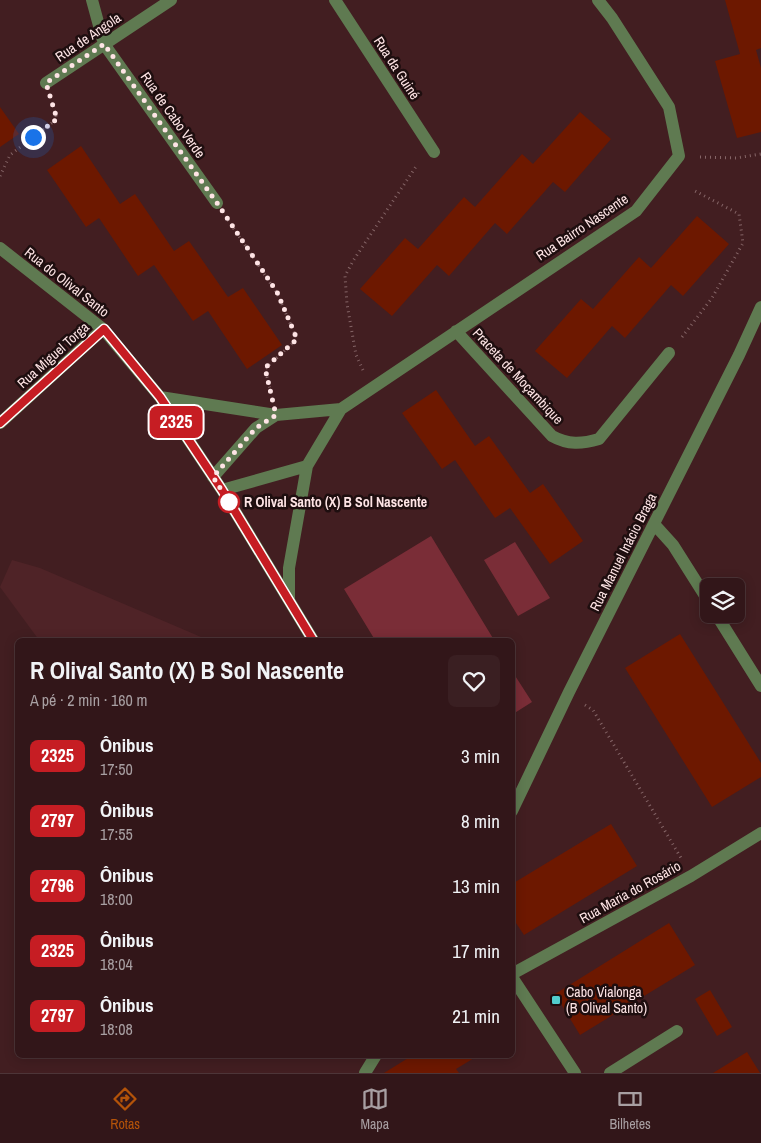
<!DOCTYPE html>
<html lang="pt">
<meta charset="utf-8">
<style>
body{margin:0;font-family:"Archivo Narrow",sans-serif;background:#3a1f22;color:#f1f3f6;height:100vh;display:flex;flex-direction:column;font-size:19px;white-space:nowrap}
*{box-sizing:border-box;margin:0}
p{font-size:16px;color:#a89fa2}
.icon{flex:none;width:28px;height:28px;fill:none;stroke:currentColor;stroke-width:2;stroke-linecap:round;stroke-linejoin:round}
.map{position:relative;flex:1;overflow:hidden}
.side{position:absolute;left:15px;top:638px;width:500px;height:420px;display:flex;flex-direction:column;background:#321619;border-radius:8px;box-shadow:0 2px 12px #0003,0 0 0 1px #4d3538}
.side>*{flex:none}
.badge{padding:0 10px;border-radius:8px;font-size:18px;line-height:32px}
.tools{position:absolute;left:700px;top:578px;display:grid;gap:10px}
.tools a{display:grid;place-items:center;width:45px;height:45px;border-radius:8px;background:#321619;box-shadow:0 2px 12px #0003,0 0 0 1px #4d3538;font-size:25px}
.you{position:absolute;width:25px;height:25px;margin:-12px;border:4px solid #fff;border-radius:50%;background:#1a73e8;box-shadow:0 0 0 8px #1a73e833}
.map>.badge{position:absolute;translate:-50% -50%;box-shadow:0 0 0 2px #fff}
.round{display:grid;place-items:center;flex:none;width:52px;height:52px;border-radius:8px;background:#3a1f22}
.summary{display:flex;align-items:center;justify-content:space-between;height:85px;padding:0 15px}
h1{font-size:24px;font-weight:700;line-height:38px}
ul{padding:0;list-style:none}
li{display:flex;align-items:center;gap:15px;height:65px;padding:0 15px}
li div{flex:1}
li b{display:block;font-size:19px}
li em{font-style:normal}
li .badge{min-width:55px;font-weight:700;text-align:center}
.menu{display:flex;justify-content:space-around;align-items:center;height:70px;border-top:1px solid #4d3538;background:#321619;font-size:14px;color:#a89fa2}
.menu a{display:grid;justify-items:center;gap:2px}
.menu .selected{color:#b45309}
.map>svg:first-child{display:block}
</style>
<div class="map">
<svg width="761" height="1073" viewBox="0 0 761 1073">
<rect width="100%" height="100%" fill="#421e21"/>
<path fill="#4f2327" d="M12,560L40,568L208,640H39L0,587Z"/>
<path fill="#7a2d37" d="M431,536L494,640H375L344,589Z
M515,542L550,598L518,616L484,560Z
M512,671L532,702L513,714H512Z"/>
<path fill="#6d1800" d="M725,0H761V48L756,50L761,68V132L737,138L715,61L740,54Z
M0,107L19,134L0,147Z
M580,112L611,139L565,192L553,182L507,234L495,223L449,276L437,265L392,316L360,289L405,238L418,249L464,197L475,207L522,154L533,164Z
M81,146L120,204L135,194L174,251L189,241L228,297L243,288L282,345L247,369L208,311L193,321L154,265L138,276L99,218L86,227L47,170Z
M697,216L729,244L683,296L671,285L625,338L612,326L567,378L535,351L581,299L593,309L639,257L651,268Z
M436,390L475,446L489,436L530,493L543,484L583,541L550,564L510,508L495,518L455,460L442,469L402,413Z
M680,634L761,763V777L712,807L625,668Z
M611,824L637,866L524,935L512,917V884Z
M669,923L695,965L580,1035L555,994Z
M710,990L732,1027L717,1036L695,999Z
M747,1052L760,1073H713Z
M413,1055H479L456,1069L459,1073H384Z"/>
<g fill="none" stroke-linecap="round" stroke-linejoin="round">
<path stroke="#856567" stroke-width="3" stroke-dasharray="1 4" stroke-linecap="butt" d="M700,157L736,158L761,154
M0,176L10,155L57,119L52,103
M228,220L277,293L297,339L265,369L271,393
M682,337L712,298L743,243L739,214L695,191
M363,370L356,355L347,304L345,276L353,261L417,165
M585,705L593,710L681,858"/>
<path stroke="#5f7a51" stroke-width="12" d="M92,0L104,44L217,203
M335,0L434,152
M46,83L171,0
M0,248L103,329L160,397L222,490L313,640
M456,331L552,436C568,445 582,444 599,439L669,353
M160,397L276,415
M0,423L103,329
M213,477L256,428L276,415L341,409
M222,490L307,466
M654,524L673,545L709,602
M289,599V568L307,466L341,409L636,211L679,156L669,107L612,18L598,0
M716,614L761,686
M512,811L569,692L739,355L761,307
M512,974L691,876L761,833
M512,977L575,1073
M365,1073L376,1055
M610,1073L677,1031"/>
</g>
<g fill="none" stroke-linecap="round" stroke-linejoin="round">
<g stroke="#fff" stroke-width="11">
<path id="line" d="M0,423L104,329L160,397L222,490L313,640"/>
</g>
<use href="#line" stroke="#c61d23" stroke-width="8"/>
<path stroke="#fee4e5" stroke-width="5" stroke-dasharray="0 9" d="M33,137L57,119L46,83L104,44L217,203L277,292L297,339L265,368L276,415L256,428L213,477L232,506L229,502"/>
</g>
<circle fill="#fff" stroke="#c61d23" stroke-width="2.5" cx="229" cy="502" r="10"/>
<rect fill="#52cdcd" stroke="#1e0e0f" stroke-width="2" x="551" y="995" width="10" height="10" rx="2.5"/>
<g text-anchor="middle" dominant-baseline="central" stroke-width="5" stroke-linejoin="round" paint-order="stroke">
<g font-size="14" fill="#fee4e5" stroke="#1e0e0f">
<text transform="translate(88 37) rotate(-34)">Rua de Angola</text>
<text transform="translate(397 68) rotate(57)">Rua da Guiné</text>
<text transform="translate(173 115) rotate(55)">Rua de Cabo Verde</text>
<text transform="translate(582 227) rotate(-34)">Rua Bairro Nascente</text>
<text transform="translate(67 282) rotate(38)">Rua do Olival Santo</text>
<text transform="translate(53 355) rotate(-42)">Rua Miguel Torga</text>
<text transform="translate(518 376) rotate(47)">Praceta de Moçambique</text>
<text transform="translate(623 552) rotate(-63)">Rua Manuel Inácio Braga</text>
<text transform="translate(630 892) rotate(-29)">Rua Maria do Rosário</text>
</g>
<g font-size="14" font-weight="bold" fill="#fee4e5" stroke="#1e0e0f" text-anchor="start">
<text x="244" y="502">R Olival Santo (X) B Sol Nascente</text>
</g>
<g font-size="14" fill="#fee4e5" stroke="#1e0e0f" text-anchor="start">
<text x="566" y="992">Cabo Vialonga<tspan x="566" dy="16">(B Olival Santo)</tspan></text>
</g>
</g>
</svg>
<div class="tools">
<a><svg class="icon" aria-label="layers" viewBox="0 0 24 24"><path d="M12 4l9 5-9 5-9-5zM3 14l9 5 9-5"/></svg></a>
</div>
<div class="you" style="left:33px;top:137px"></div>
<b class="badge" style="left:176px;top:422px;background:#c61d23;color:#fff">2325</b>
<section class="side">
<div class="summary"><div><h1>R Olival Santo (X) B Sol Nascente</h1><p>A pé · 2 min · 160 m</p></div><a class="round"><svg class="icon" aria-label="heart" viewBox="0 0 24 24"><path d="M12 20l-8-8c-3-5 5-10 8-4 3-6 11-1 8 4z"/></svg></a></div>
<ul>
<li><span class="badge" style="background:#c61d23;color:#fff">2325</span><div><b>Ônibus</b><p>17:50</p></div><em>3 min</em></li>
<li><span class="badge" style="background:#c61d23;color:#fff">2797</span><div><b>Ônibus</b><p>17:55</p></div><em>8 min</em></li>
<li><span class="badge" style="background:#c61d23;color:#fff">2796</span><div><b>Ônibus</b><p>18:00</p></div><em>13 min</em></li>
<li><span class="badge" style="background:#c61d23;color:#fff">2325</span><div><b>Ônibus</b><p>18:04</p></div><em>17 min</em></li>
<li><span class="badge" style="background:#c61d23;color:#fff">2797</span><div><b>Ônibus</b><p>18:08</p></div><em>21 min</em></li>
</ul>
</section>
</div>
<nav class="menu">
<a class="selected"><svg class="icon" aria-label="directions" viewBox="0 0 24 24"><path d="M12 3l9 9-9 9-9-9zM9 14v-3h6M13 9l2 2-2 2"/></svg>Rotas</a>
<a><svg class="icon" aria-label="map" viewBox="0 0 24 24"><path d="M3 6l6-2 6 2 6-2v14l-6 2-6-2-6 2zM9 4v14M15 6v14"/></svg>Mapa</a>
<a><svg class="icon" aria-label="tickets" viewBox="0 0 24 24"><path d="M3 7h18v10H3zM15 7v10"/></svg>Bilhetes</a>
</nav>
